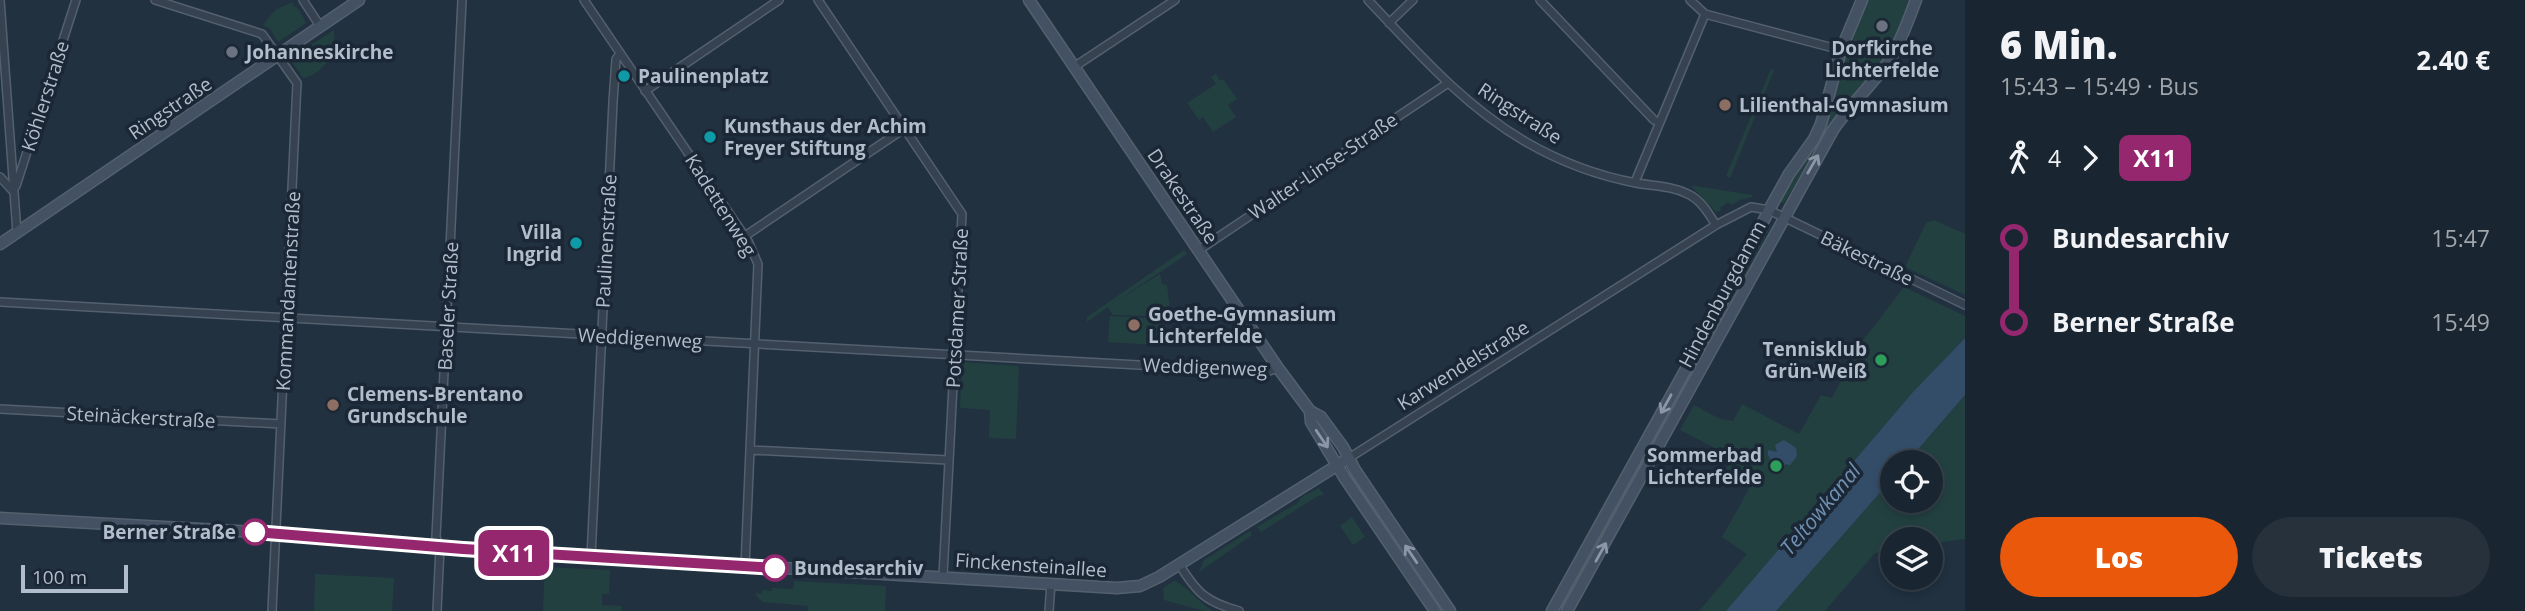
<!DOCTYPE html>
<html lang="de">
<meta charset="utf-8">
<style>
body{margin:0;font-family:"Open Sans",sans-serif;background:#26313c;color:#f1f3f6;height:100vh;display:flex;flex-direction:column;font-size:26px;white-space:nowrap}
*{box-sizing:border-box;margin:0}
p{font-size:23px;color:#9fa5ab}
.icon{flex:none;width:38px;height:38px;fill:none;stroke:currentColor;stroke-width:2;stroke-linecap:round;stroke-linejoin:round}
.map{position:relative;flex:1;overflow:hidden}
.sheet{display:flex;flex-direction:column;background:#192530;width:560px}
.sheet>*{flex:none}
.badge{padding:0 14px;border-radius:10px;font-size:24px;line-height:46px}
.fabs{position:absolute;left:1880px;top:450px;display:grid;gap:14px}
.fabs a{display:grid;place-items:center;width:63px;height:63px;border-radius:50%;background:#192530;box-shadow:0 4px 10px #0003,0 0 0 2px #37424c;font-size:35px}
.scale{position:absolute;left:21px;bottom:18px;width:107px;box-sizing:border-box;padding-left:7px;border:4px solid #b2bdcb;border-top:0;font-size:19px;line-height:24px;white-space:nowrap;color:#b2bdcb;-webkit-text-stroke:5px #1b2735;paint-order:stroke}
.map>.badge{position:absolute;translate:-50% -50%;box-shadow:0 0 0 4px #fff}
.legs{display:flex;align-items:center;gap:10px;height:77px;padding:0 35px;font-size:23px}
.legs p{margin-inline-start:auto}
.head{display:flex;align-items:center;justify-content:space-between;height:119px;padding:0 35px}
h1{font-size:38px;font-weight:800;line-height:52px}
.button{display:flex;gap:14px;margin-top:auto;padding:14px 35px}
.button a{flex:1;height:80px;border-radius:42px;background:#ea580c;color:#fff;font-size:28px;font-weight:800;line-height:80px;text-align:center}
.button a+a{background:#26313c;color:#f1f3f6}
ul{padding:0 35px;list-style:none}
li{display:flex;align-items:center;gap:24px;height:84px;font-size:26px}
li i{display:grid;place-items:center;width:10px;height:100%;margin:0 9px;background:currentColor}
li i::after{content:'';width:18px;height:18px;margin:-9px;border:5px solid;border-radius:50%;background:#192530}
li p{margin-inline-start:auto}
li:first-child i{background:linear-gradient(#0000 50%,currentColor 0)}
li:last-child i{background:linear-gradient(currentColor 50%,#0000 0)}
main{display:flex;flex:1;min-height:0}
.map>svg:first-child{display:block}
</style>
<main>
<div class="map">
<svg width="1965" height="611" viewBox="0 0 1965 611">
<rect width="100%" height="100%" fill="#213140"/>
<path fill="#234041" d="M1867,0H1910L1889,53L1836,116L1784,203L1779,201L1825,127L1845,55Z
M293,2V6L298,8L306,23L278,42L270,29L263,25L275,10Z
M334,30C337,50 325,74 303,78L290,59Z
M1771,69L1774,70L1730,178L1726,176Z
M1216,74L1220,81L1223,79L1237,99L1228,105L1236,117L1213,132L1203,117L1199,120L1187,103L1216,84L1211,77Z
M1691,186H1696L1752,195V197L1740,200L1731,205L1728,202L1720,208L1721,211L1716,212Z
M1934,220L1965,234V295L1905,267L1926,223Z
M1767,224L1771,226L1684,392L1681,390Z
M1184,250L1187,254L1114,303L1160,274L1162,284L1167,285L1170,312L1154,316L1113,315L1108,307L1087,322V317Z
M1904,287L1965,316V338L1913,392L1726,611H1699L1747,554L1722,537L1749,489L1723,475L1732,457L1680,430L1694,405L1720,419L1733,421L1742,404L1799,434L1821,395L1832,398L1861,343Z
M1110,316L1160,319L1158,345L1108,342Z
M962,362L1019,366L1016,439L989,438L990,410L960,408Z
M1965,395V539L1930,544V539H1892V550L1875,553L1825,611H1776L1892,479V500H1930V462H1907Z
M1674,401L1676,403L1563,609L1560,607Z
M1353,476L1445,611H1440L1350,478Z
M1319,488L1324,495L1318,496L1261,532L1257,527L1296,504L1303,496Z
M1352,517L1365,537L1353,545L1340,526Z
M1250,531L1252,535L1199,572L1204,560Z
M545,567L610,570L609,594H602V605L622,606L621,611H543Z
M315,574L394,578L392,611H314Z
M794,581L886,586L885,611H808V606L763,602L757,597L756,593L762,594V590L772,591V588L793,589Z
M1174,581C1182,582 1201,604 1213,611H1204L1164,600L1163,588Z"/>
<path fill="#334d69" d="M1965,338V395L1907,462H1892V479L1776,611H1726L1913,392Z
M1784,440L1796,448L1797,456L1790,465L1785,464L1783,468H1775L1768,455V450L1777,452L1775,445Z"/>
<g fill="none" stroke-linecap="round" stroke-linejoin="round">
<g stroke="#54606e" stroke-width="10">
<path id="street" d="M0,0L17,233
M155,0L262,34L297,83L272,611
M303,0L320,26
M584,0L748,241L758,264L745,566
M818,0L962,214L943,576
M1368,0C1417,52 1464,106 1526,142C1559,161 1599,176 1636,183C1654,186 1672,186 1688,194C1701,200 1709,214 1716,225
M1540,0L1654,120L1659,122
M1690,0L1705,14L1841,50
M1389,23L1413,0
M1074,67L1175,0
M645,91L779,0
M0,177L13,191
M1635,182L1705,14
M16,186L76,0
M745,236L905,128
M1199,250L1448,83
M0,302L1266,372L1278,368
M0,409L281,424
M750,450L948,460
M1349,458L1716,225L1751,207L1769,210L1965,305
M591,557L613,102L616,59L620,54
M1179,564C1197,593 1206,602 1239,611
M437,611L440,547L436,537L462,0
M1049,611L1051,583"/>
</g>
<g stroke="#54606e" stroke-width="13">
<path id="secondary" d="M1029,0L1278,368L1310,411L1321,417L1343,447L1355,470L1450,611
M0,244L359,0
M1310,411L1311,422L1344,477L1435,611
M0,518L276,533L530,553L1117,588L1140,586L1159,577L1349,458
M1552,611L1717,313L1769,210L1789,174L1814,139L1821,124L1841,50L1862,0
M1567,611L1833,130C1850,105 1872,85 1889,61C1901,42 1908,21 1916,0"/>
</g>
<use href="#street" stroke="#364250" stroke-width="7"/>
<use href="#secondary" stroke="#435163" stroke-width="10"/>
</g>
<defs><path id="oneway-shaft" d="M-6 0H5M1.5-3L5.5 0L1.5 3" fill="none" stroke-width="1.6" stroke-linecap="round" stroke-linejoin="round" transform="scale(1.75)"/></defs>
<g stroke="#8b97a7">
<use href="#oneway-shaft" transform="translate(1813 164) rotate(-60)"/>
<use href="#oneway-shaft" transform="translate(1666 404) rotate(119)"/>
<use href="#oneway-shaft" transform="translate(1322 439) rotate(56)"/>
<use href="#oneway-shaft" transform="translate(1601 552) rotate(-61)"/>
<use href="#oneway-shaft" transform="translate(1411 554) rotate(-124)"/>
</g>
<g fill="none" stroke-linecap="round" stroke-linejoin="round">
<g stroke="#fff" stroke-width="16">
<path id="line-1" d="M255,532L463,549L775,568"/>
</g>
<use href="#line-1" stroke="#95276e" stroke-width="10"/>
</g>
<g fill="#6b7280" stroke="#1b2735" stroke-width="2.5">
<circle cx="1882" cy="26" r="7"/>
<circle cx="232" cy="52" r="7"/>
</g>
<g fill="#0f9aa8" stroke="#1b2735" stroke-width="2.5">
<circle cx="624" cy="76" r="7"/>
<circle cx="710" cy="137" r="7"/>
<circle cx="576" cy="243" r="7"/>
</g>
<g fill="#8d6e63" stroke="#1b2735" stroke-width="2.5">
<circle cx="1725" cy="105" r="7"/>
<circle cx="1134" cy="325" r="7"/>
<circle cx="333" cy="405" r="7"/>
</g>
<g fill="#2e9e5b" stroke="#1b2735" stroke-width="2.5">
<circle cx="1881" cy="360" r="7"/>
<circle cx="1776" cy="466" r="7"/>
</g>
<g fill="#fff" stroke="#95276e" stroke-width="3.5">
<circle cx="255" cy="532" r="12"/>
<circle cx="775" cy="568" r="12"/>
</g>
<g text-anchor="middle" dominant-baseline="central" stroke-width="7" stroke-linejoin="round" paint-order="stroke">
<g font-size="19" font-weight="bold" fill="#b2bdcb" stroke="#1b2735" text-anchor="start">
<text x="1882" y="48" text-anchor="middle">Dorfkirche<tspan x="1882" dy="22">Lichterfelde</tspan></text>
<text x="246" y="52">Johanneskirche</text>
<text x="638" y="76">Paulinenplatz</text>
<text x="1739" y="105">Lilienthal-Gymnasium</text>
<text x="724" y="126">Kunsthaus der Achim<tspan x="724" dy="22">Freyer Stiftung</tspan></text>
<text x="562" y="232" text-anchor="end">Villa<tspan x="562" dy="22">Ingrid</tspan></text>
<text x="1148" y="314">Goethe-Gymnasium<tspan x="1148" dy="22">Lichterfelde</tspan></text>
<text x="1867" y="349" text-anchor="end">Tennisklub<tspan x="1867" dy="22">Grün-Weiß</tspan></text>
<text x="347" y="394">Clemens-Brentano<tspan x="347" dy="22">Grundschule</tspan></text>
<text x="1762" y="455" text-anchor="end">Sommerbad<tspan x="1762" dy="22">Lichterfelde</tspan></text>
</g>
<g font-size="19" fill="#b2bdcb" stroke="#1b2735">
<text transform="translate(45 96) rotate(-72)">Köhlerstraße</text>
<text transform="translate(170 108) rotate(-34)">Ringstraße</text>
<text transform="translate(1520 113) rotate(33)">Ringstraße</text>
<text transform="translate(1323 166) rotate(-34)">Walter-Linse-Straße</text>
<text transform="translate(1183 196) rotate(56)">Drakestraße</text>
<text transform="translate(721 205) rotate(58)">Kadettenweg</text>
<text transform="translate(606 241) rotate(-87)">Paulinenstraße</text>
<text transform="translate(1867 258) rotate(26)">Bäkestraße</text>
<text transform="translate(288 291) rotate(-87)">Kommandantenstraße</text>
<text transform="translate(1722 294) rotate(-62)">Hindenburgdamm</text>
<text transform="translate(448 306) rotate(-87)">Baseler Straße</text>
<text transform="translate(957 308) rotate(-87)">Potsdamer Straße</text>
<text transform="translate(640 338) rotate(3)">Weddigenweg</text>
<text transform="translate(1463 365) rotate(-32)">Karwendelstraße</text>
<text transform="translate(1205 367) rotate(2)">Weddigenweg</text>
<text transform="translate(141 417) rotate(3)">Steinäckerstraße</text>
<text transform="translate(1031 565) rotate(4)">Finckensteinallee</text>
</g>
<g font-size="19" font-weight="bold" fill="#b2bdcb" stroke="#1b2735" text-anchor="end">
<text x="236" y="532">Berner Straße</text>
<text x="794" y="568" text-anchor="start">Bundesarchiv</text>
</g>
<g font-size="21" font-style="italic" fill="#6f90b2" stroke="#1b2735">
<text transform="translate(1820 509) rotate(-50)">Teltowkanal</text>
</g>
</g>
</svg>
<div class="fabs">
<a><svg class="icon" aria-label="locate" viewBox="0 0 24 24"><circle cx="12" cy="12" r="6"/><path d="M12 2v4M12 18v4M2 12h4M18 12h4"/></svg></a>
<a><svg class="icon" aria-label="layers" viewBox="0 0 24 24"><path d="M12 4l9 5-9 5-9-5zM3 14l9 5 9-5"/></svg></a>
</div>
<div class="scale">100 m</div>
<b class="badge" style="left:514px;top:553px;background:#95276e;color:#fff">X11</b>
</div>
<section class="sheet">
<div class="head"><div><h1>6 Min.</h1><p>15:43 – 15:49 · Bus</p></div><b>2.40 €</b></div>
<div class="legs"><svg class="icon" aria-label="walk" viewBox="0 0 24 24"><circle cx="13" cy="4" r="2"/><path d="M13 8l-2 6 4 7M11 14l-3 7M7 12l3-4h3l4 4"/></svg>4<svg class="icon" aria-label="forward" viewBox="0 0 24 24"><path d="M9 5l7 7-7 7"/></svg><b class="badge" style="background:#95276e;color:#fff">X11</b></div>
<ul>
<li><i style="color:#95276e"></i><b>Bundesarchiv</b><p>15:47</p></li>
<li><i style="color:#95276e"></i><b>Berner Straße</b><p>15:49</p></li>
</ul>
<div class="button"><a>Los</a><a>Tickets</a></div>
</section>
</main>
